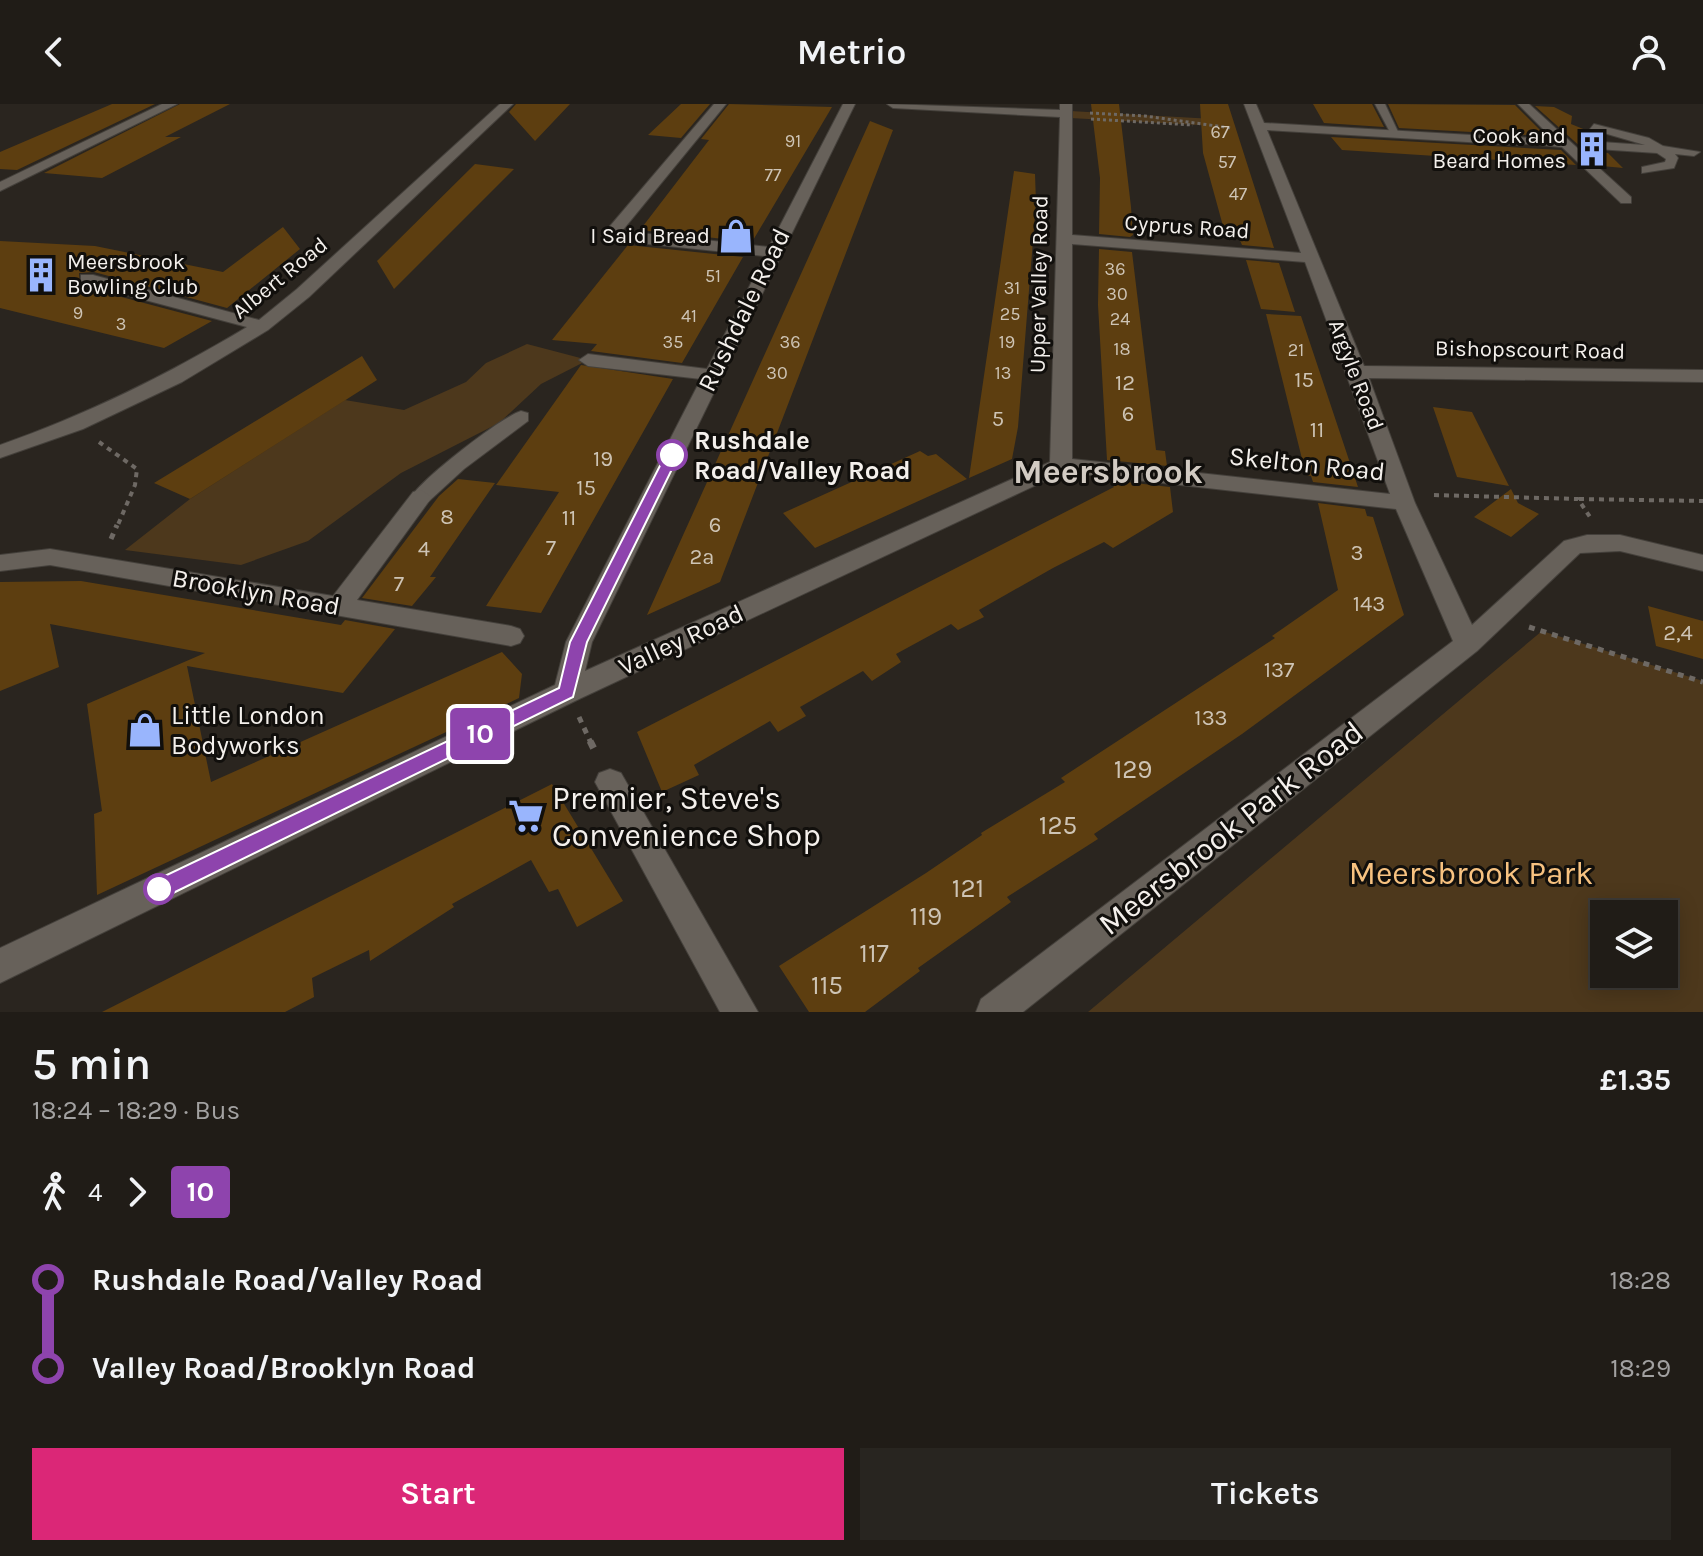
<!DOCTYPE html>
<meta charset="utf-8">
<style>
body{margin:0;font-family:Karla,sans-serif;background:#282520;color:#f1f3f6;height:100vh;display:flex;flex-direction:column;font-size:30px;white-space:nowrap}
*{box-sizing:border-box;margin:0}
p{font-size:26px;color:#a2a1a1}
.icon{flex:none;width:44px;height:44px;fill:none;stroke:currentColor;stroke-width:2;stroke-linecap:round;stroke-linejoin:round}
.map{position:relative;height:908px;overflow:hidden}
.panel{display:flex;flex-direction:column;background:#201c17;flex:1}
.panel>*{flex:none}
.badge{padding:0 16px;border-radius:6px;font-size:28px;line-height:52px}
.buttons{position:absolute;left:1590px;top:796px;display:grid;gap:16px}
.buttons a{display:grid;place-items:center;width:88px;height:88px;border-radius:0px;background:#201c17;box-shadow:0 4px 20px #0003,0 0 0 2px #3d3a36;font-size:40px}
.map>.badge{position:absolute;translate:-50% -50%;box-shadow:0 0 0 4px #fff}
.legs{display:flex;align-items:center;gap:12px;height:88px;padding:0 32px;font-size:26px}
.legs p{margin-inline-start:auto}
.summary{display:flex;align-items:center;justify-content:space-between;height:136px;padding:0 32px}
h1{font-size:44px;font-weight:600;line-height:60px}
.button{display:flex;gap:16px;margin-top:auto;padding:16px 32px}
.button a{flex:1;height:92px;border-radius:0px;background:#db2777;color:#fff;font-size:32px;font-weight:600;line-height:92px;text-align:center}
.button a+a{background:#282520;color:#f1f3f6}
ul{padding:0 32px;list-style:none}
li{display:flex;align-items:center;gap:28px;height:88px;font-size:30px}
li i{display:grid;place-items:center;width:12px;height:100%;margin:0 10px;background:currentColor}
li i::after{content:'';width:20px;height:20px;margin:-10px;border:6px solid;border-radius:50%;background:#201c17}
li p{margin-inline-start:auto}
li:first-child i{background:linear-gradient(#0000 50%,currentColor 0)}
li:last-child i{background:linear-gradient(currentColor 50%,#0000 0)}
header{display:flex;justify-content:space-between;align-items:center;height:104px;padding:0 32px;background:#201c17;font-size:36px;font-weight:600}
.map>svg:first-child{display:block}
</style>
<header><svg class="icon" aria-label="back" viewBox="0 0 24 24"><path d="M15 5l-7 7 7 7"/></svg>Metrio<svg class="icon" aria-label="person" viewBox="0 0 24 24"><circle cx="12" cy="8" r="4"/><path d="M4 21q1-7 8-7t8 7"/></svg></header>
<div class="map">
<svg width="1703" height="908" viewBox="0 0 1703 908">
<rect width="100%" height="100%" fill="#2a251f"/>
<path fill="#4d381c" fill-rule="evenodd" d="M1070,7L1232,16L1235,23L1070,14Z
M527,240L588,256L541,280L499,319L401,369L308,437L241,461L125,446L190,395L345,296L404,306L466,278L486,259Z
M1542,527L1703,577V908H1088ZM1604,810H1664V870H1604Z"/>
<path fill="#5d3e10" d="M112,0H155L17,66L0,65V48Z
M180,0H230L165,33H181L102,74L44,69Z
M516,0H570L535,37L509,8Z
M681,0H710L681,34L648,31Z
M729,0L832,3L752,138L640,126L709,36L701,35Z
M1091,0H1119L1131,103L1133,131L1130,133L1099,130L1100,74Z
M1200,0H1228L1274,144L1242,141L1239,134L1226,133L1203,49Z
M1313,0H1372L1384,23L1324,19Z
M1388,0L1515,1L1546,32L1399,24Z
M1535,2L1554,3L1572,12L1571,20L1593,29L1594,47L1608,49L1623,64L1602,62Z
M870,17L893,26L720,478L647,511Z
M1331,33L1561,46L1576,61L1342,46Z
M475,60L514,65L394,185L377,157Z
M1014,67L1035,70L1036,99L1018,323L1012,355L969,374Z
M283,123L300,145L227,204L94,168L79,169L80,182L212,217L164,244L0,204V137L95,142L223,168Z
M628,141L743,153L682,259L591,247L597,240L552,236Z
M1099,145L1132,148L1156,346L1165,347L1167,362L1107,356L1098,201Z
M1246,156L1279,159L1295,208L1261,205Z
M1266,210L1301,212L1358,383L1313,378L1311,372L1306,371Z
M362,252L377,276L190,395L154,379Z
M581,261L673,275L541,509L486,502L559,388L496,381Z
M1433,303L1472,308L1509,382L1457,373Z
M920,347L928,352L936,350L967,375L815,444L783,409Z
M458,375L495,379L430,473H436L412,502L362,494L439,392Z
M1108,376L1170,383L1173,408L1113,444L1104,438L1053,464L979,506L984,513L958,526L951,520L896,550L901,558L872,577L863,567L800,603L806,612L778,628L770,617L694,661L699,671L662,688L637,628L1114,383Z
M1511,385L1518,399L1539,410L1511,433L1474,413Z
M1318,399L1365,405L1367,412L1373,413L1404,511L1242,630L1094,730L1098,735L1007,793L1011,798L918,864L920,867L865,908H809L779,862L926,769L982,731L981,729L1065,678L1061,674L1275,534L1272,532L1338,486Z
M81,477L341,521L345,516L395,525L343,589L187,562L211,678L502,548L522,570L519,594L97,791L94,710L102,707L87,600L205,549L50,520L59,563L0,587V478Z
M1648,502L1703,517V555L1656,542Z
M552,680L623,797L577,823L558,785L549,788L531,756L452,800L454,803L370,857L369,846L312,874L314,893L285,908H102Z"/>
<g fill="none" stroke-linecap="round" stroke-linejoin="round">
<g stroke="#44403b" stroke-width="2">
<path id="lane" d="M1375,0H1385L1400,32H1392Z
M1518,0H1529L1631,93V99H1621L1562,43L1514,39V35L1518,33L1554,36Z
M1594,20L1649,34L1663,42L1700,48L1694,52L1675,50L1678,54L1674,64L1642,69V63L1665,58L1666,55L1657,49L1597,45L1595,42L1601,38L1645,41L1590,25Z
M521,307L528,309V317L464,365L428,398H414L411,393C423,374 501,313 521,307Z"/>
</g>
<g stroke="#44403b" stroke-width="2">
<path id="street" d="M162,0H177L0,87V78Z
M500,0H513L309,193L268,226L182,278L83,325L0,354V341C88,310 167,271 247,223L81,179V171H93L259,216L297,185Z
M714,0H726L622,127L769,143L843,0H855L592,538L585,567L1050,358L1060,13L893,4L887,0L1060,6V0H1072V131L1301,149L1244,0H1256L1264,19L1523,34L1524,37L1518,41L1267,26L1364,262L1703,266V278L1369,274L1415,399L1472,521L1564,437L1587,431H1620L1703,451V467L1620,447L1580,449L1477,547L1023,908H976L981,895L1453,537L1396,405L1064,368L577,596L0,879V844L555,581L566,538L701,275L588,262L579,256L588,250L707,265L765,152L619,137L605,128ZM1072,140L1305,158L1390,390L1072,355Z
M421,386L432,393L357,496L511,522L520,525L524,532L520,539L511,542L50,461L0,467V451L50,445L333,492L413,388Z
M610,665L621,669L758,908H720L595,678L599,669Z"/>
</g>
<path stroke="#6e6964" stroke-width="3" stroke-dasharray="3 3" stroke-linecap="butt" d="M1090,9L1145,12L1231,24
M1091,15L1193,21"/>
<path stroke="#6e6964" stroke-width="4" stroke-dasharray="5 5" stroke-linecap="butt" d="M99,338L137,365L135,381L117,423
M1434,391L1578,395L1590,413
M1579,395L1703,397"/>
<path stroke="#6e6964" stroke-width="5" stroke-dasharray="6 6" stroke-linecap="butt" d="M111,435L117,421
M1529,523L1703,578
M579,613L591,639"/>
<path stroke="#6e6964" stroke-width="7" stroke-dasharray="8 8" stroke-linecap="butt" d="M590,637L597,651"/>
<use href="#lane" fill="#67615a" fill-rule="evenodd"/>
<use href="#street" fill="#67615a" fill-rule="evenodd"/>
</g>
<path fill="#8e44ad" stroke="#fff" stroke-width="2" d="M667,348L679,351L587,538L573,593L167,792L159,795L152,792L148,785L152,778L559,584L570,538Z"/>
<defs>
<g id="building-bare" transform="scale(2.76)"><path d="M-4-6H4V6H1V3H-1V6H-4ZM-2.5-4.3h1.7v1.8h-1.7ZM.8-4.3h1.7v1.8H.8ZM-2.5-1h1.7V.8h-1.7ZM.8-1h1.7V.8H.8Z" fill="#99b5fd" stroke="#110f0c" stroke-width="2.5" paint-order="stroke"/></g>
<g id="shop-bare" transform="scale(2.76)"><path d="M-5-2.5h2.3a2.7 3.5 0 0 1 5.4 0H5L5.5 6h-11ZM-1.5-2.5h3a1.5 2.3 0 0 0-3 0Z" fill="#99b5fd" stroke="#110f0c" stroke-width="2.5" paint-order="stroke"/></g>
<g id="supermarket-bare" transform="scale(2.76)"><path d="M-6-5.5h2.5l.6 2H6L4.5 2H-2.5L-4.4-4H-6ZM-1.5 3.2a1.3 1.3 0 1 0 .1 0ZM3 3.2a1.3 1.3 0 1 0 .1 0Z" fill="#99b5fd" stroke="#110f0c" stroke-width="2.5" paint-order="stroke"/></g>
</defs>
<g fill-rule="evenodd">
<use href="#building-bare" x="1592" y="45"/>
<use href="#shop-bare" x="736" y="132"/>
<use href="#building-bare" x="41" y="171"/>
<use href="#shop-bare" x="145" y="626"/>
<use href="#supermarket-bare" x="526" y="712"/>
</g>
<g fill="#fff" stroke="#8e44ad" stroke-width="4">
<circle cx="672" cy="351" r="14"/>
<circle cx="159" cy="785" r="14"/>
</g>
<g text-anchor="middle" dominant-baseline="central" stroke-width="6" stroke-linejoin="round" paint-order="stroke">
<g font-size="18" fill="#cec4b5">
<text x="1220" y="28">67</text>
<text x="793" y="37">91</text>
<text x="1227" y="58">57</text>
<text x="773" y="71">77</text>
<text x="1238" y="90">47</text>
<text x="1115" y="165">36</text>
<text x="713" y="172">51</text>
<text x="1012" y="184">31</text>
<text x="1117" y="190">30</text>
<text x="78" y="209">9</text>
<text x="1010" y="210">25</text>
<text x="689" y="212">41</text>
<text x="1120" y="215">24</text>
<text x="121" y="220">3</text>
<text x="673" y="238">35</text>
<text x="790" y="238">36</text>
<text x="1007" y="238">19</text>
<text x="1122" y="245">18</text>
<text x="1296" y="246">21</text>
<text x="777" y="269">30</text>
<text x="1003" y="269">13</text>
</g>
<g font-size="22" fill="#f4f0ec" stroke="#110f0c" text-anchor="end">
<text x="1566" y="32">Cook and<tspan x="1566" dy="25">Beard Homes</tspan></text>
<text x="710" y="132">I Said Bread</text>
<text x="67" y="158" text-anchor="start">Meersbrook<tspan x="67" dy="25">Bowling Club</tspan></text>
</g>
<g font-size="22" fill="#f4f0ec" stroke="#110f0c">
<text transform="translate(1187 123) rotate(4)">Cyprus Road</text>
<text transform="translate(280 174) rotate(-39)">Albert Road</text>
<text transform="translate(1039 180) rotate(-89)">Upper Valley Road</text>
<text transform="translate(1530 246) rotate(1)">Bishopscourt Road</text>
<text transform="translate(1356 271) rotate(69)">Argyle Road</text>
</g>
<g font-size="22" fill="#cec4b5">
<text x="1304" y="276">15</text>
<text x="1125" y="279">12</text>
<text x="1128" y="310">6</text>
<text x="998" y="315">5</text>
<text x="1317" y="326">11</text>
<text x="603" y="355">19</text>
<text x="586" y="384">15</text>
<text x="447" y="413">8</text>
<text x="569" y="414">11</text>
<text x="715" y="421">6</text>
<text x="551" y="444">7</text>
<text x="424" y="445">4</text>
<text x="1357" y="449">3</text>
<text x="702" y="453">2a</text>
<text x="399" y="480">7</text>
<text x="1369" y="500">143</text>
<text x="1678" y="529">2,4</text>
<text x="1279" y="566">137</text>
<text x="1211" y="614">133</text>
</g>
<g font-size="26" fill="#f4f0ec" stroke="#110f0c">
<text transform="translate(744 206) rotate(-64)">Rushdale Road</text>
<text transform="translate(1307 360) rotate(6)">Skelton Road</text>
<text transform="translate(256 488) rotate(10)">Brooklyn Road</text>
<text transform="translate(681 536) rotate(-25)">Valley Road</text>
</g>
<g font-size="26" font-weight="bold" fill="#f4f0ec" stroke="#110f0c" text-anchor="start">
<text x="694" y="336">Rushdale<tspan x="694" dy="30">Road/Valley Road</tspan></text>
</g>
<g font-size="26" fill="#f4f0ec" stroke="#110f0c" text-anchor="start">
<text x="171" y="611">Little London<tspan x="171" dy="30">Bodyworks</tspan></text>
</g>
<g font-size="26" fill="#cec4b5">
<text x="1133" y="665">129</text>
<text x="1058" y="721">125</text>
<text x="968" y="784">121</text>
<text x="926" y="812">119</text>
<text x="874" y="849">117</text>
<text x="827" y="881">115</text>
</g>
<g font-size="32" fill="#f4f0ec" stroke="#110f0c" text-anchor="start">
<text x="552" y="694">Premier, Steve's<tspan x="552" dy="37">Convenience Shop</tspan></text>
</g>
<g font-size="32" fill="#f4f0ec" stroke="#110f0c">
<text transform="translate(1231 724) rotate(-38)">Meersbrook Park Road</text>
</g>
<g font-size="32" fill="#f7c280" stroke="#110f0c">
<text x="1471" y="769">Meersbrook Park</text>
</g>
<g font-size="34" font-weight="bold" fill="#d2cbc3" stroke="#110f0c">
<text x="1108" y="368">Meersbrook</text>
</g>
</g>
</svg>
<div class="buttons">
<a><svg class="icon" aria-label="layers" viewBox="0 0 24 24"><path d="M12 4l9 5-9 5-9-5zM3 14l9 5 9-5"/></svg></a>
</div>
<b class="badge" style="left:480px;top:630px;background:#8e44ad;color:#fff">10</b>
</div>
<section class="panel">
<div class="summary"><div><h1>5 min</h1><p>18:24 – 18:29 · Bus</p></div><b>£1.35</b></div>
<div class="legs"><svg class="icon" aria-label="walk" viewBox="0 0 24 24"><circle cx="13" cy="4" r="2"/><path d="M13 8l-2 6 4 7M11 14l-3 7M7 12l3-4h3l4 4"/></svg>4<svg class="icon" aria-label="forward" viewBox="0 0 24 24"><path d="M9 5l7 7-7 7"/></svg><b class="badge" style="background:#8e44ad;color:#fff">10</b></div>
<ul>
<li><i style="color:#8e44ad"></i><b>Rushdale Road/Valley Road</b><p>18:28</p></li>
<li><i style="color:#8e44ad"></i><b>Valley Road/Brooklyn Road</b><p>18:29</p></li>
</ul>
<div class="button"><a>Start</a><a>Tickets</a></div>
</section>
